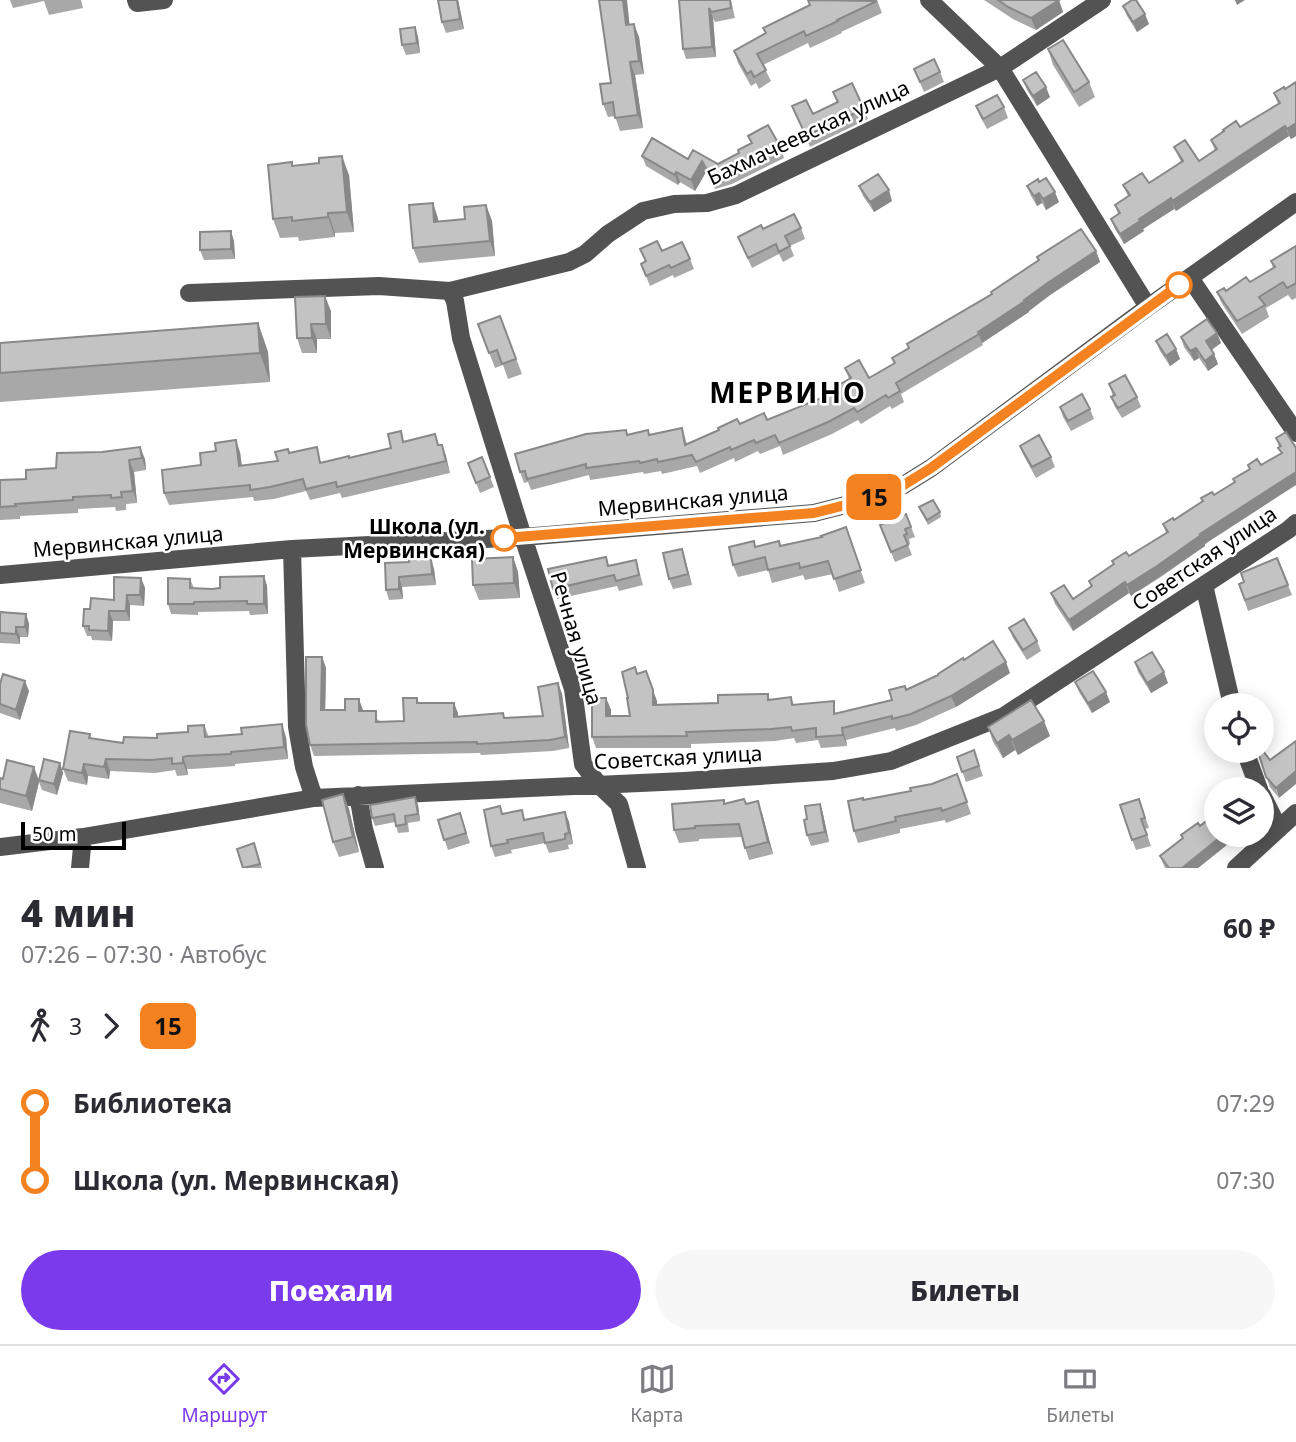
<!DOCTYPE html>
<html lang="ru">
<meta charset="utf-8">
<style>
body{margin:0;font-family:"Noto Sans",sans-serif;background:#f7f7f7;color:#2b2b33;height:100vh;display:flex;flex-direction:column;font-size:26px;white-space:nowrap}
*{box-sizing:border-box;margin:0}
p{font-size:23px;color:#7c7c81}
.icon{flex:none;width:38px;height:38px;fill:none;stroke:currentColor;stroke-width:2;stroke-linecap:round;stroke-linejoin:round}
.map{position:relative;height:868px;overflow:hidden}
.drawer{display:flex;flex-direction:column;background:#fff;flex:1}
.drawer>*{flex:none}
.badge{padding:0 14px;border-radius:10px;font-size:24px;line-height:46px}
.tools{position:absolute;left:1204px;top:693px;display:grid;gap:14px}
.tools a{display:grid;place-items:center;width:70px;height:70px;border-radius:50%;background:#fff;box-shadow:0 4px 18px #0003;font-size:35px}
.scale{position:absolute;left:21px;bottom:18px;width:105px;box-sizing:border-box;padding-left:7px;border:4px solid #000;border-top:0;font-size:19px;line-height:24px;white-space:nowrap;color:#000;-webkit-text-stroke:5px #fff;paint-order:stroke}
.map>.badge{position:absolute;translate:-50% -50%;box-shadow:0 0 0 4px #fff}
.legs{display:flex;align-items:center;gap:10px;height:77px;padding:0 21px;font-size:23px}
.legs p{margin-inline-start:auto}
.summary{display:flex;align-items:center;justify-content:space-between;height:119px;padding:0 21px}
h1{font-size:38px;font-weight:800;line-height:52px}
.action{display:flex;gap:14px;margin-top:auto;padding:14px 21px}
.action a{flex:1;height:80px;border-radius:42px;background:#7c3aed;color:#fff;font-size:28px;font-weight:800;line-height:80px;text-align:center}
.action a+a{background:#f7f7f7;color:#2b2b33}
ul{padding:0 21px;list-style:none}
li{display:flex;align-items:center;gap:24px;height:77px;font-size:26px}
li i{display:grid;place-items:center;width:10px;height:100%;margin:0 9px;background:currentColor}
li i::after{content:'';width:18px;height:18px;margin:-9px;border:5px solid;border-radius:50%;background:#fff}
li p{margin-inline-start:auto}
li:first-child i{background:linear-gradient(#0000 50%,currentColor 0)}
li:last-child i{background:linear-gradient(currentColor 50%,#0000 0)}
.dock{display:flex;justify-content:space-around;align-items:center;height:98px;border-top:2px solid #e1e1e2;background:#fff;font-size:19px;color:#7c7c81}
.dock a{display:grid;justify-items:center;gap:4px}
.dock .on{color:#7c3aed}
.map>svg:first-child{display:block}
</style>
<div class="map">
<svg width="1296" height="868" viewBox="0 0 1296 868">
<rect width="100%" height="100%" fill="#fff"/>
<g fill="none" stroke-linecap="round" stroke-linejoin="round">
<path stroke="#535353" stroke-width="18" d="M136,0L137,3L164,0
M929,0L1000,68L1148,307
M1190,278L1296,433
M450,291L455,301L461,338L523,537L573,689L583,764L599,785L619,804L637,868
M189,293L379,286L450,291L569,262L585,254L608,234L643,211L674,204L707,203L736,195L1000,68L1102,0
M292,549L297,727L304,767L314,798
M0,575L292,549L523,537L814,513L873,498L902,486L931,468L1148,307L1296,202
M1204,585L1232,705
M1245,751L1259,789
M358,795L364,829L375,868
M1262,795L1279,829
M0,847L83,837L314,798L684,781L833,771L891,761L1004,716L1288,530L1296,523
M80,868L83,837
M1236,868L1296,813"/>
</g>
<path fill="#a8a8a8" d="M10,0H81L83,8L49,15L44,1L13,8Z
M458,0L464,29L446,33L442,22Z
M679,0H731L735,18L715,22L713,18L716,57L686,59L683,49Z
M877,0L882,13L841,32L842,33L810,48L808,43L763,65L771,81L759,89L756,83L751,86L738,63L734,51Z
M984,0H1058L1063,12L1036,30L1013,19Z
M1123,6L1149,24L1137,32L1127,16Z
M630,24L639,37L644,74L635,75L643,128L620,131L615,116L608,117L603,104Z
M415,27L418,37L420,53L406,55L402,45Z
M1048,49L1089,82L1095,97L1079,107L1053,65Z
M914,69L940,72L944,82L924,92Z
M1023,80L1050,97L1037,106L1027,90Z
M1296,82V136L1291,139L1289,136L1176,211L1174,209L1143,229L1144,231L1124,244L1115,229L1111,219L1118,214L1115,205L1128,196L1123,185L1149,183L1181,162L1174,147L1199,161L1215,151L1211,140L1240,127L1278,104L1274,93L1285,89Z
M833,92L864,109L868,119L810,147L792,106L813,114L837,103Z
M976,106L1004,107L1008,118L987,129L980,116Z
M748,136L781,148L784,158L732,184L715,189L706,172L695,191L680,182L678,185L646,166L642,156L688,159L718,164L739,153L751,143Z
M293,166L349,175L354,232L335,233V237L299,241L298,237L280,238L273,219Z
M1039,182L1059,202L1046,210L1042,203L1037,206L1031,196L1027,186Z
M859,186L892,201L874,212L863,196Z
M486,205L492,221L495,256L419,263L413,248L438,218V221L465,219Z
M801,228L805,239L790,246L794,256L783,262L779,254L752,268L738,237L763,229Z
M234,241L235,259L204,260L200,250Z
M1296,246V298L1292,300L1288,295L1266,308L1269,317L1242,334L1222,304L1217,292L1226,291L1250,282L1273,268L1271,261Z
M640,249L662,251L690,259L694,269L674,278L673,275L650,286L641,264L645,262Z
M1096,251L1100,262L1050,295L1029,311V312L982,343L983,345L901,394L904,402L892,409L890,406L861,424L858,420L832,434L783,455L780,446L760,454L758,451L735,462L734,458L700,473L697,466L662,474L661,471L644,474L643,472L590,480L589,475L531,490L528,482L524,483L520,472L626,430L628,435H649L682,428L687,444L740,424L767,420L828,396L826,392L849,379L845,368L869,378L894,364L892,358L909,348L907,344L992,294L1038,261L1037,257Z
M295,297L331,311V339H317V353H302L297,338Z
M500,316L522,374L508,379L503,365L495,368L478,324Z
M258,323L268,352L270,382L0,402V343Z
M1217,333L1221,343L1212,350L1218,364L1208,371L1199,358L1194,361L1184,347L1181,337Z
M1156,341L1176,349L1180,359L1170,366L1160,351Z
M1109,384L1137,397L1141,407L1122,418L1115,407L1111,397L1113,396Z
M1060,407L1090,409L1094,419L1071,431L1063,417Z
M1276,438L1296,448L1205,544V546L1161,577L1131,596L1129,593L1073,631L1055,604L1051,593L1073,599L1091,587L1089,581L1113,564L1112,561L1129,556L1166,533L1163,524L1174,520L1203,502L1201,498L1214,495L1234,482L1250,469L1248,465H1261L1281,453Z
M405,441L442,445L450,473L342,498L340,493L310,500L306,491L274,499L254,501L253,497L169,505L164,493L201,465L216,451L240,452L242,466L278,461L289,453L322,462L349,458L391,448Z
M1020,446L1051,457L1055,467L1036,478L1024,456Z
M57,453L145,459L146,470L134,472L137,503L126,504V510L116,511L115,507L78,509V513L20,516V519L0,520V480L26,479L56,468Z
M468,463L490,477L494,487L480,493Z
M919,507L940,512L941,517L928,525Z
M906,514L915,537L909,539L910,544L908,545L912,555L895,562L880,525Z
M846,527L865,583L839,592L833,574L805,580L803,575L772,583L768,570L738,577L733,565L754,541L756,547L781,546L822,537Z
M682,549L692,585L673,589L669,579Z
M513,557L518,572L520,598L479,600L473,585Z
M1277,558L1292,595L1248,611L1239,584L1244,582L1256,568Z
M636,560L643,585L619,591L617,586L557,599L553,589L609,566Z
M385,563L434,569L436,585L402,587L403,599L389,600L386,590Z
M264,576L267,586L268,614L250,615L249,611L198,612V615L171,614L168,604L190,579L194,588L212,589Z
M141,578L145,588L144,606L130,605V621H113L112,641L92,640L91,636H87L83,626L114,600Z
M0,612L26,614L29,624L28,637H20V644L0,643Z
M1009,628L1037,641L1041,651L1027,660L1013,638Z
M322,657L326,668L325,710L363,711L380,721H404L417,698L419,703H454L458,716L505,718L543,716L558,683L562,694L569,748L553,751L481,755L480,753L314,756L310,745Z
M964,660L1010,673L956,707L916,725L896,731L895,728L846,740L847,746L821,748L818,740L796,743L794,738L775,741L691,744V748H596L592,737L606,698L611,710V716H630L628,698L637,674L657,701V704L718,703L768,694L770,700L791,697L794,705L838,713L892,700L906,689L938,675Z
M1135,662L1168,683L1151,693L1138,672Z
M1075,682L1110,702L1092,713L1079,692Z
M0,684L29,691L20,720L0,713Z
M204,725L209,737H286L288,759L235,764V766L192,769H187L188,775L177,776L175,770L155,773L110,771L109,779L88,776L87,785L68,781L63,769L90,734L91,738L123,743L188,732Z
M988,727L1050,736L1018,755L1015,750L1003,758L993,742Z
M974,750L983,776L966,782L957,757Z
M1263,751L1279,798L1270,787L1259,755Z
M60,763L63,773L57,795L42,790L39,782L32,811L0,803V778L3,779L34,767L39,780Z
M957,774L971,814L946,823L945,820L900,829V833L858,843L854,831L863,800L911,791Z
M343,794L349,809L359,852L339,857L333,842Z
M415,797L418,805L420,821L408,823L409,832L398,833L395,822L375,826L372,818Z
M1139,799L1149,828L1145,829L1151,846L1136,850L1120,805Z
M725,804H746L762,813L773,854L749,860L742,837L699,839V841L679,843L674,830Z
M820,804L823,814L829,842L811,846L807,835V819Z
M565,812L569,822L573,844L568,845L569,849L549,853L545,843L511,850L512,853L495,857L491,846L503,813L526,820Z
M460,813L470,843L448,850L438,820Z
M1200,826L1216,835H1238V836L1198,868H1165L1160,856L1182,838L1181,835Z
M254,843L262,868H243Z"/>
<path fill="#888" d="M457,0H458L464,29L460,19Z
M623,0H627L631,38L626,25Z
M1059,0L1063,12L1036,30L1031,18Z
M1235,0H1245L1237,5Z
M709,8L713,18L716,57L712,47Z
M1145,14L1149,24L1137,32L1133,22Z
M634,24L639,37L644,74L639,61Z
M415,27L418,37L420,53L417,43Z
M630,62L635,75L643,128L638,115Z
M1046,87L1050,97L1037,106L1033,96Z
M1296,123V136L1291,139L1287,129Z
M1285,126L1289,136L1176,211L1172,201Z
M342,156L349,175L354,232L347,212Z
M702,161L706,172L695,191L691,180Z
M676,172L680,182L678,185L675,175Z
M889,190L892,201L874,212L870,202Z
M1055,192L1059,202L1046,210L1043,199Z
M1039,193L1042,203L1037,206L1034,196Z
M1171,198L1174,209L1143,229L1144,231L1124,244L1120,234L1139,219Z
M433,203L438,218L440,237L434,222Z
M486,205L492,221L495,256L490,241Z
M328,213L335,233V237L328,217Z
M231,231L234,241L235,259L231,249Z
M1096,251L1100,262L1050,295L1029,311V312L982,343L978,332L1046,284Z
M325,296L331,311V339L326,324Z
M258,323L268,352L270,382L260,353Z
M311,324L317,339V353L312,338Z
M1217,333L1221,343L1209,351L1206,341Z
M1196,348L1199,358L1194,361L1190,351Z
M1176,349L1180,359L1170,366L1166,356Z
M1214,354L1218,364L1208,371L1205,361Z
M236,440L240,452L243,478L239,466Z
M442,445L446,456L450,473L446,461Z
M140,447L145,459L146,470L142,458Z
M129,460L134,472L137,503L133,491Z
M1296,472V485L1205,544V546L1131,596L1127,585L1200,534Z
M682,549L685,559L692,585L688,574Z
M513,557L518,572L520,598L514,583Z
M431,558L434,569L436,585L432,574Z
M264,576L267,586L268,614L264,604Z
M399,577L402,587L403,599L399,589Z
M141,578L145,588L144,606L140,595Z
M1125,582L1129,593L1073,631L1069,620Z
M127,595L130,605V621L126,611Z
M109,611L113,621L112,641L108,631Z
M26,614L29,624L28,637L25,627Z
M16,627L20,637V644L16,634Z
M322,657L326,668L325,721L321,710Z
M1006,662L1010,673L956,707L951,696Z
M1164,672L1168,683L1151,693L1147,683Z
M25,681L29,691L20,720L16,710Z
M558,683L562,694L569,748L565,737Z
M653,690L657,701V716L653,705Z
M1106,692L1110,702L1092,713L1088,703Z
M606,698L611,710V728L606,716Z
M359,699L363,710V722L359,711Z
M454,703L458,713V728L454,717Z
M1044,721L1050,736L1018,755L1012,740Z
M282,724L286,737L288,759L284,747Z
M842,728L846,740L847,746L843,735Z
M1009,735L1015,750L1003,758L997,743Z
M183,757L187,769L188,775L183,763Z
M106,759L110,771L109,779L104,767Z
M60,763L63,773L57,795L54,784Z
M84,764L88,776L87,785L82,773Z
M34,767L39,782L32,811L26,796Z
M1296,771V784L1279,798L1276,788Z
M343,794L349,809L359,852L353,837Z
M415,797L418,805L420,821L418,814Z
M758,801L762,813L773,854L768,842Z
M820,804L823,814L829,842L825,832Z
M565,812L569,822L573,844L569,833Z
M1223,835H1238V836L1198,868H1182Z"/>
<path fill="#c3c3c3" stroke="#888" stroke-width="2" d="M438,0H457L460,19L442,22Z
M599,0H623L626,25L634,24L639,61L630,62L638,115L615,118L613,102L603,104L600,84L611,83Z
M679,0H730L731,8L711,12L709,8L712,47L683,49Z
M808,0L877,1L837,20L838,21L806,36L804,31L757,54L766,70L754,77L751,71L747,74L734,51L766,33L763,28L810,5Z
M998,0H1059L1031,18L1008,7Z
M1132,0H1136L1145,14L1133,22L1123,6Z
M415,27L417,43L402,45L400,29Z
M1063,40L1089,82L1074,92L1048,49Z
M934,59L940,72L920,82L914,69Z
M1036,72L1046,87L1033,96L1023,80Z
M1296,82V123L1287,129L1285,126L1172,201L1171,198L1139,219L1140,221L1120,234L1111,219L1120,213L1115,205L1130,195L1123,185L1142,173L1149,183L1183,161L1174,147L1185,140L1199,161L1217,149L1211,140L1224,131L1223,130L1236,121L1240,127L1280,103L1274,93L1284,87L1285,89Z
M852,83L864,109L806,136L792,106L806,100L813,114L838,102L833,92Z
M997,95L1004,107L983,119L976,106Z
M768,125L781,148L728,174L712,179L702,161L691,180L676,172L675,175L642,156L652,138L688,159L693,150L718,164L739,153L738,150L752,143L748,136Z
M342,156L347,212L328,213V217L292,221V217L273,219L268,165L292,162V166L319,163V158Z
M878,174L889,190L870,202L859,186Z
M1046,178L1055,192L1043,199L1039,193L1034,196L1027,186L1038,179L1039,182Z
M433,203L434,222L465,219L464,207L486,205L490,241L413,248L409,205Z
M794,214L801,228L785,236L790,246L779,252L776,244L748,258L738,237L761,225L763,229Z
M1081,229L1096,251L1046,284L1024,300L1025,301L978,332L979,334L896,383L900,391L888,398L886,395L857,412L854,408L828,422L779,443L775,435L756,443L754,440L731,450L730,447L696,462L692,455L658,462L657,459L640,463L639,461L586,468V464L527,479L525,471L520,472L515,454L586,434L626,430L627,435L648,430L649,435L682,428L685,445L719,430L718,428L737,419L740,424L764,413L767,420L829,395L826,392L851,378L845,368L859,360L869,378L895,363L892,358L909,348L907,344L992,294L991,292L1039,260L1037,257Z
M231,231V249L200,250V232Z
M657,241L662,251L682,242L690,259L671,268L669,265L646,276L641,264L646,261L640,249Z
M1296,246V283L1287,288L1283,282L1259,297L1265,305L1237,321L1217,292L1224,288L1226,291L1246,277L1250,282L1275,267L1271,261Z
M325,296L326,324H311L312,338H297L295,297Z
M500,316L516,359L502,364L497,350L489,353L478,324Z
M1207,319L1217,333L1206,341L1214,354L1205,361L1196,348L1190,351L1181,337Z
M258,323L260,353L0,373V343Z
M1167,334L1176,349L1166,356L1156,341Z
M1125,375L1137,397L1118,408L1111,397L1115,395L1109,384Z
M1082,394L1090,409L1068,421L1060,407Z
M401,431L403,442L435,434L438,445H442L446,461L337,487L336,482L306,489L303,479L270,487L250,490V485L164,493L162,470L201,465L200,453L216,451L215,443L236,440L239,466L278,461L275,452L288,449L289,453L317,447L320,463L349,456V458L391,448L388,434Z
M1286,432L1296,448V472L1200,534L1201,535L1157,566L1127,585L1125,582L1069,620L1051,593L1064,585L1073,599L1092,586L1089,581L1114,564L1112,561L1126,552L1129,556L1168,532L1163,524L1173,518L1174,520L1203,501L1201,498L1212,492L1214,495L1235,482L1233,479L1250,469L1248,465L1257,459L1261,465L1282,453L1278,448L1281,446L1276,438Z
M1039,435L1051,457L1032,467L1020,446Z
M140,447L142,458L129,460L133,491L121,492L122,497L111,498V495L73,497V500L15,504L16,506L0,507V480L26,479V470L56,468L57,453L102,452Z
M482,457L490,477L476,483L468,463Z
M933,500L940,512L927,520L919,507Z
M906,514L911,527L905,529L907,534L904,535L908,545L891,552L880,525Z
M846,527L861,570L834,579L828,561L800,568L799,563L768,570L765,557L733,565L729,547L754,541L755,547L779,541L780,546L822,537L821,536Z
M682,549L688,574L669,579L663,553Z
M513,557L514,583L473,585L472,559Z
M606,557L608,566L636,560L639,575L616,581L614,575L553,589L548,569Z
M431,558L432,574L399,577V589L386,590L385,563L409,562V560Z
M1277,558L1288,585L1245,600L1239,584L1244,582L1241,573Z
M264,576V604H247V601L194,602V604H168V578L190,579V588L212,589L220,588V577Z
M114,577L141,578L140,595H127L126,611H109L108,631L89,630V626H83L84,609H90L91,598L114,600Z
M0,612L26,614L25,627H16V634L0,633Z
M1024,619L1037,641L1023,650L1009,628Z
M993,641L1006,662L951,696L911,714L892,719V716L842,728L843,735L816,737V728L792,731L791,727L771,729L686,732L687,736L592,737V698H606V716H630L627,698H628L622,672L635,667L637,674L646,671L653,690V705L718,703V695L768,694V700L791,697L792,705L834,701V714L892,700L889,690L905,686L906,690L938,675V674L963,658L964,660Z
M1152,652L1164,672L1147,683L1135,662Z
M306,657H322L321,710H345V699H359V711H376V722L404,721L403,698H417V703H454V717L503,713L504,718L543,716L538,687L558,683L565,737L550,740L477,744V742L310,745L306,725Z
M1093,671L1106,692L1088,703L1075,682Z
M3,674L25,681L16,710L0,704V684Z
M1031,700L1044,721L1012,740L1009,735L997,743L988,727Z
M282,724L284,747L231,752V754L187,756L183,757V763L172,764V758L151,760L106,759L104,767L84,764L82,773L63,769L70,731L90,734L89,738L123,743L124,737L157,738V734L188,732V726L204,725L205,737L242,734L241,728Z
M1296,741V771L1276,788L1266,777L1259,755L1263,751L1270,760Z
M974,750L979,766L962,772L957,757Z
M44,759L60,763L54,784L39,780Z
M7,760L34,767L26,796L0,789V778L3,779Z
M957,774L967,802L942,811L941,808L895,817L896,821L854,831L848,801L863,798V800L911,791L910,788L932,784Z
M1243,780L1248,789H1229Z
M343,794L353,837L333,842L322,800Z
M415,797L418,814L405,816L406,824L396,826L394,814L372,818L370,805Z
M744,799L746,804L758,801L768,842L745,848L739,824L695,826V828L674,830L672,804L724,800V804Z
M1139,799L1145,818L1141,819L1147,835L1132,840L1120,805Z
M820,804L825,832L807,835L804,820L807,819L805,806Z
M500,806L502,814L522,810L524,820L565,812L569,833L565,834V839L545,843L543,833L507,840L508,843L491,846L484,810Z
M460,813L466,833L444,840L438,820Z
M1216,813V835H1223L1182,868H1169L1160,856L1183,838L1181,835L1198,823L1200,826Z
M254,843L260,864L243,868L237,849Z"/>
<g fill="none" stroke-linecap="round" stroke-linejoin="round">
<g stroke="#fff" stroke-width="16">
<path id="line-1" d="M504,538L814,513L873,498L902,486L931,468L1179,285"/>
</g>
<use href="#line-1" stroke="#f58220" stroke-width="10"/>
</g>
<g fill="#fff" stroke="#f58220" stroke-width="3.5">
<circle cx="1179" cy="285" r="12"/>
<circle cx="504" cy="538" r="12"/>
</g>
<g text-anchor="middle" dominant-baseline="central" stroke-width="5" stroke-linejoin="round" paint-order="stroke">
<g font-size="21" fill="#000" stroke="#fff">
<text transform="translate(808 132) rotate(-25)">Бахмачеевская улица</text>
<text transform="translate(693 500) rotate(-5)">Мервинская улица</text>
<text transform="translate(128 541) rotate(-5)">Мервинская улица</text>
<text transform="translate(1204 558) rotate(-34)">Советская улица</text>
<text transform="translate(577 638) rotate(74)">Речная улица</text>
<text transform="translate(678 757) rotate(-3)">Советская улица</text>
</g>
<g font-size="21" font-weight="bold" fill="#000" stroke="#fff" text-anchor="end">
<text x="485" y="526">Школа (ул.<tspan x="485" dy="24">Мервинская)</tspan></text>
</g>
<g font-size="28" font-weight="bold" letter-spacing="2" fill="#000" stroke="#fff">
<text x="788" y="392">МЕРВИНО</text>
</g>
</g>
</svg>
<div class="tools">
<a><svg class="icon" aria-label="locate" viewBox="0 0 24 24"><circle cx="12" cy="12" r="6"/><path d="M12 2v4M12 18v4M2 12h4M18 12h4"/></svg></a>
<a><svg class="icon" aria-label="layers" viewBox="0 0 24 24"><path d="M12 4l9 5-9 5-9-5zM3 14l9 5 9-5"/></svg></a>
</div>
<div class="scale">50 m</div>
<b class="badge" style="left:874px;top:497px;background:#f58220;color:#111">15</b>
</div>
<section class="drawer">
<div class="summary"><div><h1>4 мин</h1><p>07:26 – 07:30 · Автобус</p></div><b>60 ₽</b></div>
<div class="legs"><svg class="icon" aria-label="walk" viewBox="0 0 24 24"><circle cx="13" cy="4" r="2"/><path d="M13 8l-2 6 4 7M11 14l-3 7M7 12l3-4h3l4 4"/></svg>3<svg class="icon" aria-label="forward" viewBox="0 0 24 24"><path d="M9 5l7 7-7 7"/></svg><b class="badge" style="background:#f58220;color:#111">15</b></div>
<ul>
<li><i style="color:#f58220"></i><b>Библиотека</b><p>07:29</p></li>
<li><i style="color:#f58220"></i><b>Школа (ул. Мервинская)</b><p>07:30</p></li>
</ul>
<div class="action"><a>Поехали</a><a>Билеты</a></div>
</section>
<nav class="dock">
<a class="on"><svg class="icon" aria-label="directions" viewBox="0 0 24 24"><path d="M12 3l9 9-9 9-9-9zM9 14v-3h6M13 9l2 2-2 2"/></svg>Маршрут</a>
<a><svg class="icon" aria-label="map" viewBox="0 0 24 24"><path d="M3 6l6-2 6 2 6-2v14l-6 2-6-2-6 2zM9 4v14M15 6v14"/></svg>Карта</a>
<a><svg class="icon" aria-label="tickets" viewBox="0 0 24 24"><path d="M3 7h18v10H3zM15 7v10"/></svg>Билеты</a>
</nav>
